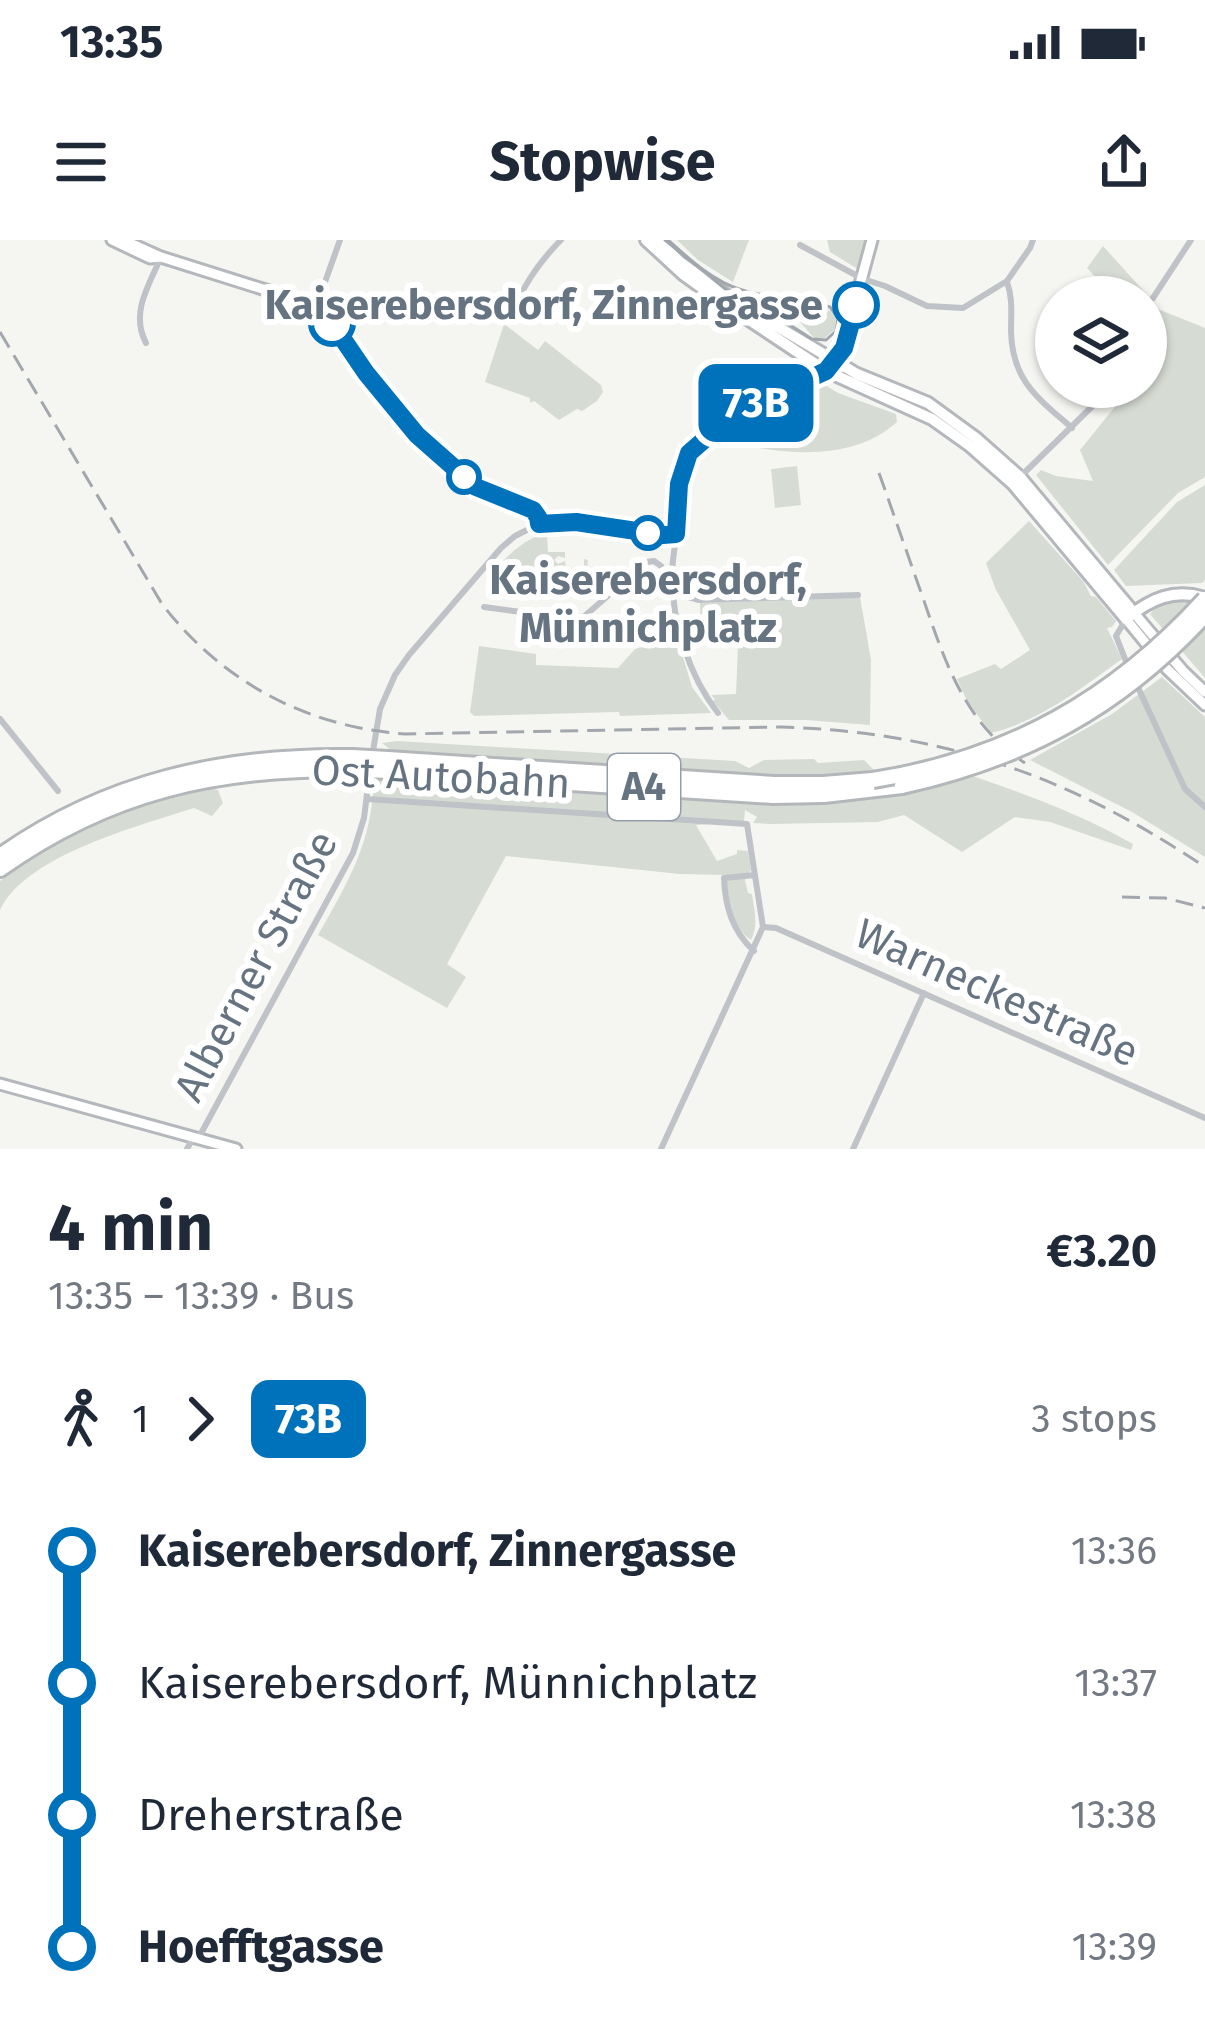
<!DOCTYPE html>
<meta charset="utf-8">
<style>
body{margin:0;font-family:"Fira Sans",sans-serif;background:#f6f6f7;color:#1f2937;height:100vh;display:flex;flex-direction:column;font-size:45px;white-space:nowrap}
*{box-sizing:border-box;margin:0}
p{font-size:39px;color:#747a83}
.icon{flex:none;width:66px;height:66px;fill:none;stroke:currentColor;stroke-width:2;stroke-linecap:round;stroke-linejoin:round}
.map{position:relative;height:909px;overflow:hidden}
.drawer{display:flex;flex-direction:column;background:#fff;flex:1}
.drawer>*{flex:none}
.badge{padding:0 24px;border-radius:18px;font-size:42px;line-height:78px}
.tools{position:absolute;left:1035px;top:36px;display:grid;gap:24px}
.tools a{display:grid;place-items:center;width:132px;height:132px;border-radius:50%;background:#fff;box-shadow:0 3px 9px #0004;font-size:60px}
.map>.badge{position:absolute;translate:-50% -50%;box-shadow:0 0 0 6px #fff}
.legs{display:flex;align-items:center;gap:18px;height:132px;padding:0 48px;font-size:39px}
.legs p{margin-inline-start:auto}
.summary{display:flex;align-items:center;justify-content:space-between;height:204px;padding:0 48px}
h1{font-size:66px;font-weight:700;line-height:90px}
ul{padding:0 48px;list-style:none}
li{display:flex;align-items:center;gap:42px;height:132px;font-size:45px}
li i{display:grid;place-items:center;width:18px;height:100%;margin:0 15px;background:currentColor}
li i::after{content:'';width:30px;height:30px;margin:-15px;border:9px solid;border-radius:50%;background:#fff}
li p{margin-inline-start:auto}
li:first-child i{background:linear-gradient(#0000 50%,currentColor 0)}
li:last-child i{background:linear-gradient(currentColor 50%,#0000 0)}
.status{display:flex;justify-content:space-between;align-items:center;height:84px;padding:0 60px;background:#fff;direction:ltr}
.status svg{height:33px;fill:currentColor}
header{display:flex;justify-content:space-between;align-items:center;height:156px;padding:0 48px;background:#fff;font-size:54px;font-weight:700}
.map>svg:first-child{display:block}
</style>
<div class="status"><b>13:35</b><svg viewBox="0 0 49 12"><path d="M0 12V9h3v3zM5 12V6h3v6zM10 12V3h3v9zM15 12V0h3v12zM26 1h20v11H26zM47 4h2v5h-2z"/></svg></div>
<header><svg class="icon" aria-label="menu" viewBox="0 0 24 24"><path d="M4 6h16M4 12h16M4 18h16"/></svg>Stopwise<svg class="icon" aria-label="share" viewBox="0 0 24 24"><path d="M12 15V3M7 8l5-5 5 5M5 13v7h14v-7"/></svg></header>
<div class="map">
<svg width="1205" height="909" viewBox="0 0 1205 909">
<rect width="100%" height="100%" fill="#f5f6f2"/>
<path fill="#d6dcd4" d="M677,0H749L733,42L698,20Z
M827,0H867L861,31L830,12Z
M1103,6L1150,58L1146,74V57H1114L1087,28Z
M746,54L826,67L836,77L835,89L825,98H814L800,82Z
M1153,67L1205,88V237L1178,253L1108,325L1036,235L1041,230L1056,236L1093,241L1080,210L1126,153L1120,147H1146V103H1149L1150,89L1154,86L1150,77Z
M504,84L538,110L545,101L601,145L603,152L597,161L582,171L577,169L559,180L534,161L530,163V158L485,142Z
M822,143L838,153L896,174L897,182C853,222 784,215 729,202L726,189L758,168Z
M797,226L801,265L775,268L771,229Z
M1205,245V340L1202,343L1126,346L1114,330L1177,262Z
M1029,281L1083,341L1091,356L1096,357L1116,381L1112,387L1107,388L1122,419C1082,448 1040,481 991,493L967,461L957,439L995,424L1001,429L1030,410L996,350L986,323Z
M561,289L564,295L547,296L548,312H565V318L558,316L554,320L558,324L565,321L566,329L584,328V319L588,320L587,330L494,331C514,308 531,294 561,289Z
M860,357L871,420L870,485L806,480H729L713,461L715,459L711,455L736,454L738,405H701L700,363Z
M1182,358L1205,364V438L1150,374L1159,364Z
M677,397L692,447L711,473L620,476L619,472L474,476L470,472L479,406L536,414V425L618,428L635,409Z
M1162,437L1205,477V617L1132,572L1030,520L1112,474Z
M397,501L735,521L749,528L764,520L814,519L818,523L864,520L875,531L830,535L772,536L392,511L382,503Z
M973,536C1028,555 1082,575 1133,604L1131,610L1050,582L1015,577L962,612L904,575L878,582L771,584L753,583L757,577L745,570L744,582L696,585L717,621L737,614V610L748,611L751,630L745,640L748,653L752,654C754,669 759,686 751,700C730,686 728,659 723,635L680,634L506,616L447,724L466,737L447,768L318,695C349,640 372,603 374,538L768,563C839,563 904,556 973,536Z
M207,547L218,550L223,563L212,576L194,568C139,586 26,615 0,670V641C60,593 133,565 207,547Z"/>
<g fill="none" stroke-linecap="round" stroke-linejoin="round">
<g stroke="#b4b8bc" stroke-width="15">
<path id="secondary" d="M112,0L150,18L161,17
M123,0L161,17L269,51L315,70L333,83L366,133L417,195L476,247L535,271L539,284L568,281L663,295L676,294L681,237L692,208L735,173L826,131L841,114L872,0
M1134,373L1183,431L1205,452
M1126,379L1167,429L1205,465
M0,844L236,909"/>
</g>
<g stroke="#b4b8bc" stroke-width="16">
<path id="primary" d="M646,0L684,35L716,58L826,131L932,179L970,206L1013,244L1126,379C1150,359 1174,348 1205,358
M657,0L680,22L733,60L857,134L928,163L976,198L1020,237L1134,373"/>
</g>
<g stroke="#b4b7ba" stroke-width="20">
<path id="highway" d="M388,519L774,544H823L873,540
M386,531L773,556L824,555L902,546
M0,616C106,541 224,515 352,517
M0,629C110,551 217,528 350,529"/>
</g>
<path stroke="#bfc2c6" stroke-width="6" d="M800,5L863,39L885,46L927,66L963,68L1007,41L1030,8L1033,0
M1007,42C1013,59 1011,73 1011,91C1012,141 1038,158 1072,188
M1153,58L1191,0
M315,70L340,0
M509,80C522,48 537,24 561,0
M146,103C130,73 149,45 161,17
M1020,237L1112,147
M676,295C675,309 672,321 672,335C672,382 689,436 718,473
M674,353L699,360L858,355
M484,367L580,380L647,322L654,321L661,326
M1126,379L1116,396L1129,429
M1135,441L1185,549L1205,567
M0,479L58,551
M372,517L380,469L395,435L409,415L501,308L515,296L539,284
M367,559L747,584L763,687L661,909
M763,687L776,688L1205,878
M754,711C732,691 725,666 724,638L755,635
M198,899L353,613L364,578L370,530
M187,909L193,898
M853,909L924,753"/>
<use href="#secondary" stroke="#fff" stroke-width="9"/>
<use href="#primary" stroke="#fff" stroke-width="10"/>
<use href="#highway" stroke="#fff" stroke-width="14"/>
<path stroke="#a2a7ad" stroke-width="3" d="M665,0L734,56L768,71L812,99L826,100L836,91L838,78L830,67C802,58 770,59 742,50C714,42 689,19 668,0"/>
<path stroke="#a2a7ad" stroke-width="3" stroke-dasharray="18 9" stroke-linecap="butt" d="M0,92L162,364C222,442 307,487 405,494L782,487C944,492 1071,537 1205,627
M879,233C894,275 908,316 923,358C945,422 965,484 1025,523
M1122,657L1165,658L1205,668"/>
<g stroke="#b4b7ba" stroke-width="20" stroke-linecap="butt">
<path id="highway-bridge" d="M352,517L388,519
M350,529L386,531
M873,540C1008,519 1114,459 1205,359
M902,546C1024,519 1120,468 1205,375"/>
</g>
<use href="#highway-bridge" stroke="#fff" stroke-width="14"/>
</g>
<g fill="none" stroke-linecap="round" stroke-linejoin="round">
<g stroke="#fff" stroke-width="27">
<path id="line-1" d="M332,83L366,133L417,195L476,247L533,270L538,277L539,284L576,282L663,295L676,294L679,244L689,213L735,173L826,131L844,108L856,65"/>
</g>
<use href="#line-1" stroke="#0072bc" stroke-width="18"/>
</g>
<g fill="#fff" stroke="#0072bc" stroke-width="6">
<circle cx="856" cy="65" r="21"/>
<circle cx="332" cy="83" r="21"/>
<circle cx="464" cy="237" r="15"/>
<circle cx="648" cy="293" r="15"/>
</g>
<g text-anchor="middle" dominant-baseline="central" stroke-width="12" stroke-linejoin="round" paint-order="stroke">
<rect fill="#fff" stroke="#949ea8" stroke-width="3" x="608" y="514" width="72" height="66" rx="9"/>
<g font-size="39" font-weight="bold" fill="#667482">
<text x="644" y="547">A4</text>
</g>
<g font-size="42" font-weight="bold" fill="#667482" stroke="#fff" text-anchor="end">
<text x="823" y="65">Kaiserebersdorf, Zinnergasse</text>
<text x="648" y="340" text-anchor="middle">Kaiserebersdorf,<tspan x="648" dy="48">Münnichplatz</tspan></text>
</g>
<g font-size="42" fill="#667482" stroke="#fff">
<text transform="translate(441 537) rotate(3)">Ost Autobahn</text>
<text transform="translate(256 726) rotate(-62)">Alberner Straße</text>
<text transform="translate(997 753) rotate(24)">Warneckestraße</text>
</g>
</g>
</svg>
<div class="tools">
<a><svg class="icon" aria-label="layers" viewBox="0 0 24 24"><path d="M12 4l9 5-9 5-9-5zM3 14l9 5 9-5"/></svg></a>
</div>
<b class="badge" style="left:756px;top:163px;background:#0072bc;color:#fff">73B</b>
</div>
<section class="drawer">
<div class="summary"><div><h1>4 min</h1><p>13:35 – 13:39 · Bus</p></div><b>€3.20</b></div>
<div class="legs"><svg class="icon" aria-label="walk" viewBox="0 0 24 24"><circle cx="13" cy="4" r="2"/><path d="M13 8l-2 6 4 7M11 14l-3 7M7 12l3-4h3l4 4"/></svg>1<svg class="icon" aria-label="forward" viewBox="0 0 24 24"><path d="M9 5l7 7-7 7"/></svg><b class="badge" style="background:#0072bc;color:#fff">73B</b><p>3 stops</p></div>
<ul>
<li><i style="color:#0072bc"></i><b>Kaiserebersdorf, Zinnergasse</b><p>13:36</p></li>
<li><i style="color:#0072bc"></i><span>Kaiserebersdorf, Münnichplatz</span><p>13:37</p></li>
<li><i style="color:#0072bc"></i><span>Dreherstraße</span><p>13:38</p></li>
<li><i style="color:#0072bc"></i><b>Hoefftgasse</b><p>13:39</p></li>
</ul>
</section>
